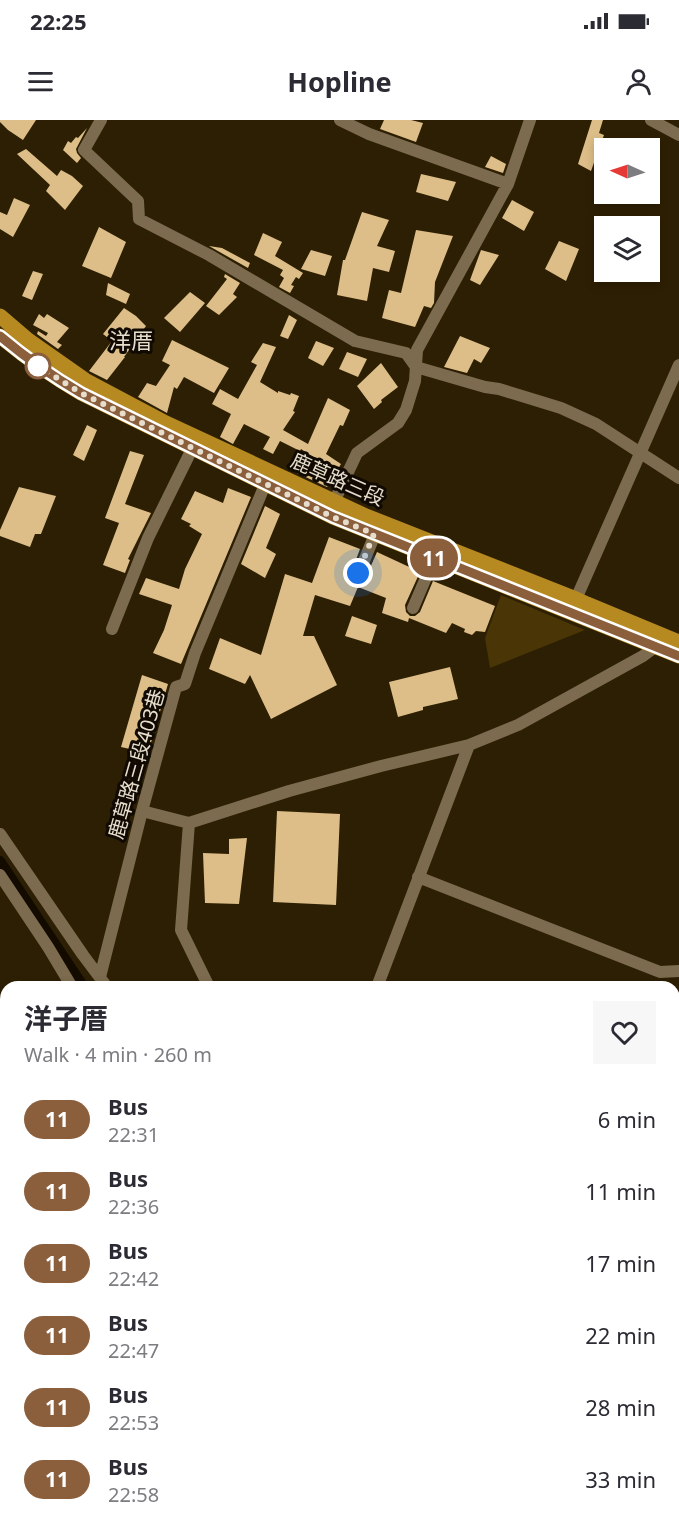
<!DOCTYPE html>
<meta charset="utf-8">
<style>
body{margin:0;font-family:"Noto Sans","Noto Sans TC",sans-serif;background:#f7f7f7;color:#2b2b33;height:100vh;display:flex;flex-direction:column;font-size:22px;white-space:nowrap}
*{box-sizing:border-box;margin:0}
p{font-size:20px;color:#7c7c81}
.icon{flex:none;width:33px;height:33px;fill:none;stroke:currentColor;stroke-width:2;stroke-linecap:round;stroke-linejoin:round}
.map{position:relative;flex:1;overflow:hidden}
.side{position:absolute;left:0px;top:861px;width:680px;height:546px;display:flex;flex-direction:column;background:#fff;border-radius:18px 18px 0 0;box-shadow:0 3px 9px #0003}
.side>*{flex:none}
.badge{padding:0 12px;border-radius:20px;font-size:21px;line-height:39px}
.needle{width:39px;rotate:273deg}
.buttons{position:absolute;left:594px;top:18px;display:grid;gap:12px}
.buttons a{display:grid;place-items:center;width:66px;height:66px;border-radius:0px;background:#fff;box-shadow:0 3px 9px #0003;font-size:30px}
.you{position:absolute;width:30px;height:30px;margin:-15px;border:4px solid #fff;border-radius:50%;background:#1a73e8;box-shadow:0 0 0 9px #1a73e833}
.map>.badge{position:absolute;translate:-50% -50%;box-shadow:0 0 0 3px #fff}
.round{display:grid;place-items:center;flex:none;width:63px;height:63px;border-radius:0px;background:#f7f7f7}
.head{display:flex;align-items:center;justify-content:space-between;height:102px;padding:0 24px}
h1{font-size:28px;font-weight:700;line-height:45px}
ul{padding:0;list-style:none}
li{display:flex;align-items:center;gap:18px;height:72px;padding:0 24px}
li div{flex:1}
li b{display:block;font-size:22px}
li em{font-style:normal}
li .badge{min-width:66px;font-weight:700;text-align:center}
.status{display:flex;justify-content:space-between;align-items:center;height:42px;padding:0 30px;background:#fff;direction:ltr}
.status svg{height:16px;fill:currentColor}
header{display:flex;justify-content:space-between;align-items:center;height:78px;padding:0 24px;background:#fff;font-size:27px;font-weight:700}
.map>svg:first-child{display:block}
</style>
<div class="status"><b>22:25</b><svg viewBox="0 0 49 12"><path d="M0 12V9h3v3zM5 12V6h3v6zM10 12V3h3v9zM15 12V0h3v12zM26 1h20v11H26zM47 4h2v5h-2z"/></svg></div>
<header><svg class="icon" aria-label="menu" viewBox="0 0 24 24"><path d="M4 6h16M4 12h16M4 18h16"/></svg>Hopline<svg class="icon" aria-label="person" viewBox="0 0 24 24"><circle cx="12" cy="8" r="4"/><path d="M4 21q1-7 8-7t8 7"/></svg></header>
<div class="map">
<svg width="679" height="1407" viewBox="0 0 679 1407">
<rect width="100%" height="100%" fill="#2d1f03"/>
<path fill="#4a3507" d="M501,475L585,510L490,548L485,518Z"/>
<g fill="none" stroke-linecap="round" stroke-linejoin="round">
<path stroke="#140b00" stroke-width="10" d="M0,741L84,867
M0,1346L6,1348"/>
</g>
<path fill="#ddbe88" d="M0,0H36L23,20L8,10L0,2Z
M384,0H411L423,3L416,22L380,9Z
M592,0H603L599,13L604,15L591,51L578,44Z
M87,8L76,29L77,33L81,38L77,43L63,30L68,21L71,23L76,17L78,18Z
M26,29L57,56L61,50L72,56L83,66L65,90L46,71L50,65L17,34Z
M491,36L506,44L503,53L485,47Z
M421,54L456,62L448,81L416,72Z
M14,78L30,85L13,117L0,109V92L7,95Z
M512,80L534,92L524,111L502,98Z
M362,92L389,100L377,126L395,131L389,152L373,148L367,181L337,175L343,140H345Z
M99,107L126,122L111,158L82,146Z
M416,110L453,116L435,162L434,183L431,188L424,186L415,207L382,198L389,170L401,173Z
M263,113L282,122L275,136L303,153L299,159L296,157L291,165L294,166L290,173L279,167L284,158L280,155L283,150L254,135Z
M559,121L579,129L566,161L545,149Z
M209,126L222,128L250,143L248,148Z
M311,130L332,136L325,156L301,149Z
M481,130L499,135L480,165L470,160Z
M33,151L43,154L32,180L22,176Z
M225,154L240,163L233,174L237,177L219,195L206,186L227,159L224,157Z
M108,163L130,174L126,184L106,175Z
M190,172L205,183L180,212L164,198Z
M124,188L136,196L146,206L124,237H125L107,260L89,251L112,221L103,214Z
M39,194L44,198L47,194L69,208L57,222L62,225L58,229L37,214L38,211L46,216L48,213L33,205Z
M289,195L297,200L288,219L280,216Z
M460,216L490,228L481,243L474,239L467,253L444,247Z
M172,220L229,248L214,273L184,257L177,269L174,267L167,293L138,277L147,263L156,266L170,245L162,241Z
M316,221L334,228L323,246L308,238Z
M263,223L276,227L260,262L278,273V271L290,275L291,273L299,276L293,291L295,292L283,310L308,324L328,278L350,290L343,306L340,305L326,334L341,344L327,367L297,353L324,344L301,329L300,331L280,321L273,334L263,329L270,317L244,304L233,324L220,317L231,294L212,284L220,269L238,279L257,245L251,242Z
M347,232L367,239L358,257L339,249Z
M381,243L398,267L381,280L382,282L374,289L357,266Z
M87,305L97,310L84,341L73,335Z
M130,331L144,335L125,384L151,393L128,439L130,440L125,453L103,445L119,403L105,398Z
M19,367L56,376L41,414H35L30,427L0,416V410Z
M228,368L251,377L181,544L153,533L164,510L172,485L139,474L146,458L179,469L185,449L202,414L189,406L191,404L181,399L195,371L223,383Z
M265,386L280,394L266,428L276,434L265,458L241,444Z
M329,417L360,429L351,453L353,458L356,461L364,460L366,457L377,432L420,452L405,485L406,492L410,496H415L420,492L433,461L495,486L485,512L476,511L472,515L464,512L465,509L452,503L446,513L409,498L408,502L382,493L386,478L358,467L350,486L315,475L303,516H314L337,565L271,599L250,555L245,564L209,549L220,518L261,535L285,454L312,463Z
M352,496L377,505L371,524L345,516Z
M450,547L458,579L423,587V590L398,597L389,562Z
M142,555L168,564L148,633L121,627Z
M277,691L340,694L336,785L273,782Z
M247,718L239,784L205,783L203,733L229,734V719Z"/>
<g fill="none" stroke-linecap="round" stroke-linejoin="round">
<path stroke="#7c6b4e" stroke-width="12" d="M101,0L84,30L138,81L139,99L209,135L355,221L406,233L416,247L485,267L499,269L561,288L596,304L679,358
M340,0L369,14L508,64
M651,0L679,15
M334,382L357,333L398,303L406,290L415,261L417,230L508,64L530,0
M359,453L378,407
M576,479L679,245
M413,488L437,432
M112,509L148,418L193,327
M142,691L189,703L289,671L381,646L469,625L518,605L643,536L655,527
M189,703L181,810L209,867
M0,714L83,835L107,867
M0,755L48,827L72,867
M418,757L660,852L679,851
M100,857L142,691L176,567L185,564L195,533L269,355
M377,867L469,625
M0,984L6,986
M674,1065L679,1044
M674,1127L679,1107
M674,1318L679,1299
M0,1325L6,1327
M0,1357L6,1359
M416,1401L477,1407
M72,1407L73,1401
M579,1407L581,1401
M593,1407L595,1401
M656,1407L657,1401"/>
<path stroke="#b68a20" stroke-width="15" d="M0,196L28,220L85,260L166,303L366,396L576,479L587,484L679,522
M0,216C26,238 52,256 81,273L333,397L679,536"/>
</g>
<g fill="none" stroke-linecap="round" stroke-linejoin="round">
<g stroke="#fff" stroke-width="14">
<path id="line" d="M0,216C26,238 52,256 81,273L333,397L679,536"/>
</g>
<use href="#line" stroke="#8b5e3c" stroke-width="9"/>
<path stroke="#e6ddcd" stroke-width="6" stroke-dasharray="0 10.8" d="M38,246L81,273L333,397L374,414L358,453"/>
</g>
<circle fill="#fff" stroke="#8b5e3c" stroke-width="3" cx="38" cy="246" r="12"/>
<g text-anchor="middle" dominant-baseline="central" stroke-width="6" stroke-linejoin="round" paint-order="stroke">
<g font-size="20" fill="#e6ddcd" stroke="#100a02">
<text transform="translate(338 359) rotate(24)">鹿草路三段</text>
<text transform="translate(136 644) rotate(-74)">鹿草路三段403巷</text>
</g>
<g font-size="22" fill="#e6ddcd" stroke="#100a02">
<text x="131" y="220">洋厝</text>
</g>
</g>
</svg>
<div class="buttons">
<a><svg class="needle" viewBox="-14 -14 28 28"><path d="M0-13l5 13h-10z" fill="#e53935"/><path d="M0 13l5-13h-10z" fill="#7c7c81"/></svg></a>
<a><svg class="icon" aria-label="layers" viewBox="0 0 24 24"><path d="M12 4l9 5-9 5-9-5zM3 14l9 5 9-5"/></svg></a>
</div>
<div class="you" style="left:358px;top:453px"></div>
<b class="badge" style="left:434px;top:438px;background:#8b5e3c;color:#fff">11</b>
<section class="side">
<div class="head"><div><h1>洋子厝</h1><p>Walk · 4 min · 260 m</p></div><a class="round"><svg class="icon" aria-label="heart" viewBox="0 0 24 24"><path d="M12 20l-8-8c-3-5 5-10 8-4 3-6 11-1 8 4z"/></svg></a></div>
<ul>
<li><span class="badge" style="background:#8b5e3c;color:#fff">11</span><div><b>Bus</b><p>22:31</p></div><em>6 min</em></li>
<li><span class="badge" style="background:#8b5e3c;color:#fff">11</span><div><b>Bus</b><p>22:36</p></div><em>11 min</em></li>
<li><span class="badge" style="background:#8b5e3c;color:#fff">11</span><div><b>Bus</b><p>22:42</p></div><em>17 min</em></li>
<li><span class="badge" style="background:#8b5e3c;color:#fff">11</span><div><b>Bus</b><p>22:47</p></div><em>22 min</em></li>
<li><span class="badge" style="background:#8b5e3c;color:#fff">11</span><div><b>Bus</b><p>22:53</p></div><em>28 min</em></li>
<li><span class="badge" style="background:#8b5e3c;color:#fff">11</span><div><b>Bus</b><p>22:58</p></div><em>33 min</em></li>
</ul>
</section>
</div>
